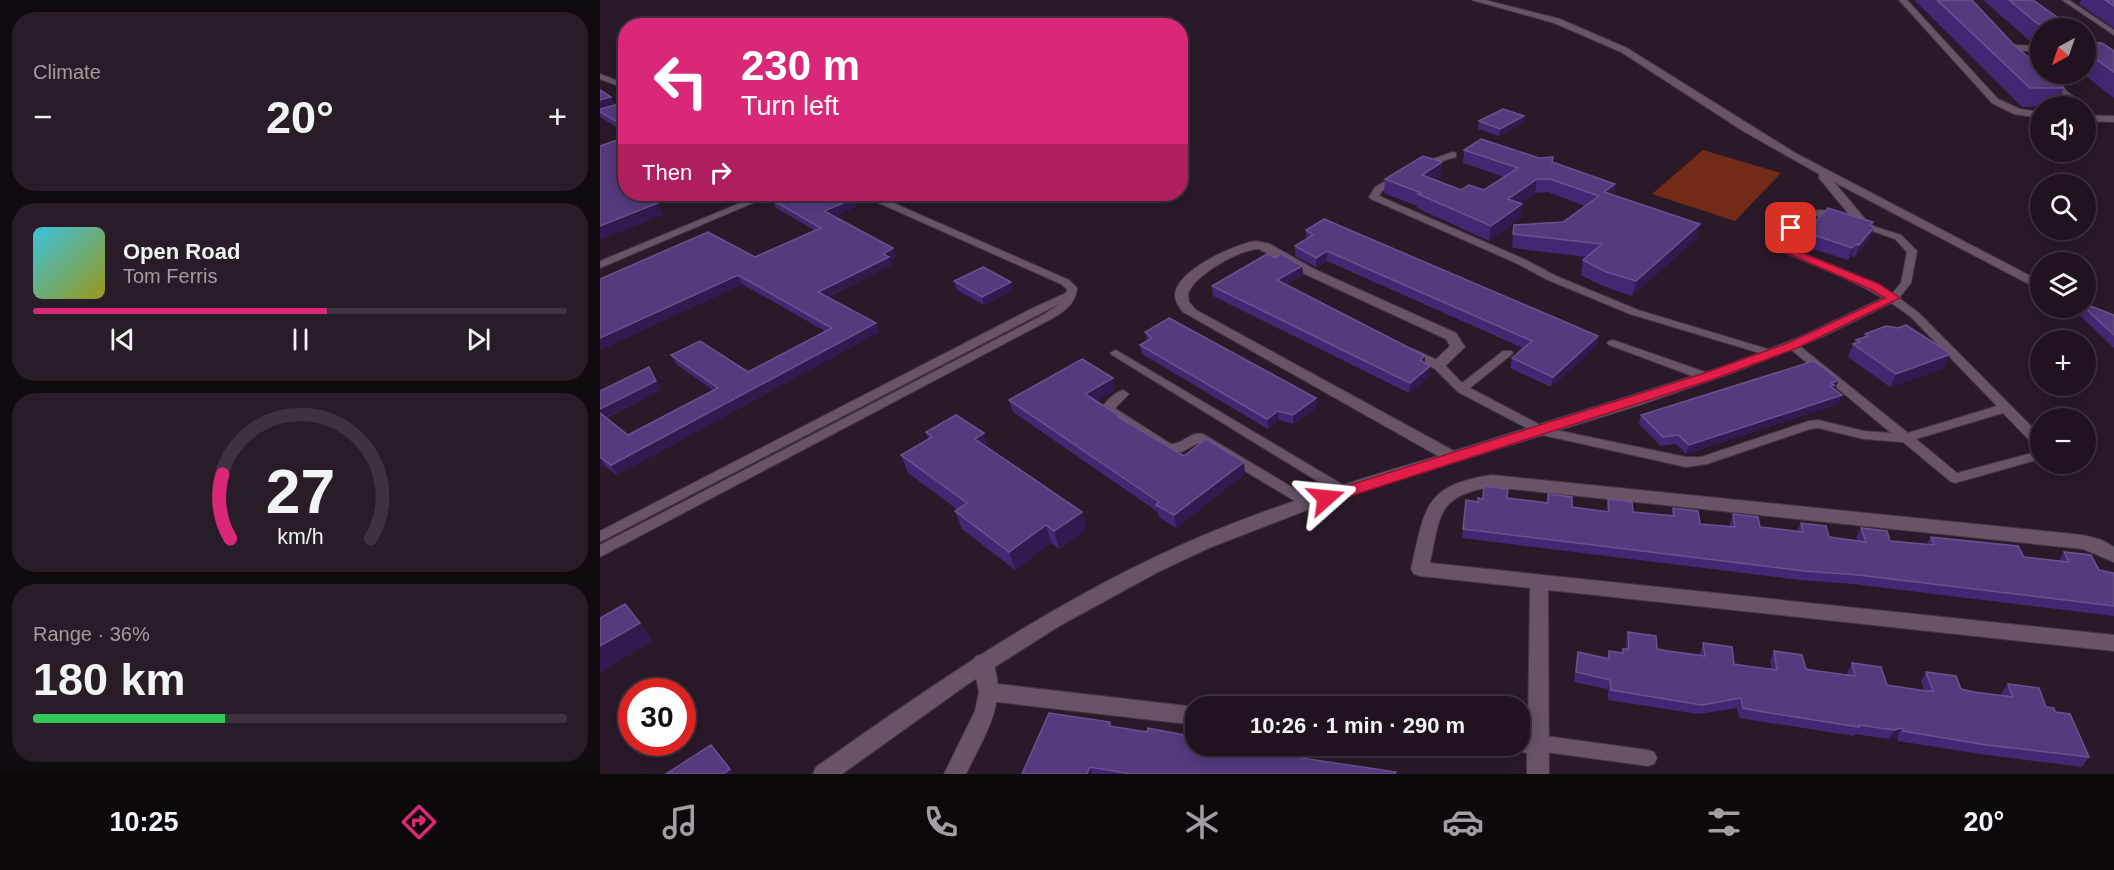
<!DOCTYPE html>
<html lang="en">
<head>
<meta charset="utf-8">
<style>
	:root { --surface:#20131f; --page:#281c28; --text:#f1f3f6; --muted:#a29ea4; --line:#3d323d; --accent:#db2777 }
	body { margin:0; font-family:Arial,sans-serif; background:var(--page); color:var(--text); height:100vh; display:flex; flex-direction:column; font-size:22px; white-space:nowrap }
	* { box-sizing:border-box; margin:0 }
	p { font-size:20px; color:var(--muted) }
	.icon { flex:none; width:33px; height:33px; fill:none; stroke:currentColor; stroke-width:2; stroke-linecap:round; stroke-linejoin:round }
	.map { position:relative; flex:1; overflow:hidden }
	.panel { display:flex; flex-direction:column; gap:12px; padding:12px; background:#120a11; width:600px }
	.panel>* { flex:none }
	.hud { position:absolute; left:18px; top:18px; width:570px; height:183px; border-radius:24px; box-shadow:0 3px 15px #0003,0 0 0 2px var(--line); background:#db2777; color:#fff; overflow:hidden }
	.needle { width:39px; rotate:220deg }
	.tools { position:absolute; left:1430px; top:18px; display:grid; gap:12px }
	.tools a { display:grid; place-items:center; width:66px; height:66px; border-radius:50%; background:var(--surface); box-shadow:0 3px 15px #0003,0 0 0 2px var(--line); font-size:30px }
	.speed { position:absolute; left:18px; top:678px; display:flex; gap:12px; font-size:30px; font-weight:700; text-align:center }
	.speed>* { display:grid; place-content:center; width:78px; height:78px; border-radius:50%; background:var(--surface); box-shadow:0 3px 15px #0003,0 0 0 2px var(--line); line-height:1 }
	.speed .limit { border:9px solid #d22; background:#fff; color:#111 }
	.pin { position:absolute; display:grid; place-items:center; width:51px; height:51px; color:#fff; margin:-26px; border-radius:12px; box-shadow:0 3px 9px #0006 }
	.me { position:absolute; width:66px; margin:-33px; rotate:72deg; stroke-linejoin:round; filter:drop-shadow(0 0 4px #0008) }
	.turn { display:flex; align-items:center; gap:21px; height:126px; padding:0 24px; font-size:27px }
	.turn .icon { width:78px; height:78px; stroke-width:2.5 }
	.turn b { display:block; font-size:42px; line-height:51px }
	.then { display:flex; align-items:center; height:57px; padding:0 24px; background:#0003; gap:12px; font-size:22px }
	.big { font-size:45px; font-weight:800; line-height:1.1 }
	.panel .card { flex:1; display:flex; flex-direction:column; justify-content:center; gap:9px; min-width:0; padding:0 21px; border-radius:24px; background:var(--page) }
	.panel .dial { align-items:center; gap:0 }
	.dial svg { height:156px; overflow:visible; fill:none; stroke:var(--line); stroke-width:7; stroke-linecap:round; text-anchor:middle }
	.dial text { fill:var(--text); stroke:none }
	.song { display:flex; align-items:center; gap:18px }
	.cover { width:72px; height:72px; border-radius:9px; background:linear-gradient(135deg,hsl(190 70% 55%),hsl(60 70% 35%)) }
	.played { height:6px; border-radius:3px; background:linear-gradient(90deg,var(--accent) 55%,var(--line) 55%) }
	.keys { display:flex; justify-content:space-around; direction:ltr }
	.heat { display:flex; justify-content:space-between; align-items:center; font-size:33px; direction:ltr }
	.charge { height:9px; border-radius:4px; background:linear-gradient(90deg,#34c759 36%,var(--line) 0) }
	.trip { position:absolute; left:585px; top:696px; width:345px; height:60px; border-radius:24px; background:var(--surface); box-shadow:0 3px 15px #0003,0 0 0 2px var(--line); font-weight:800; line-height:60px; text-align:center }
	.tabs { display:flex; height:96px; justify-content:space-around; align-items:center; background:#0d080c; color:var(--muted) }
	.tabs .icon { width:42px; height:42px }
	.tabs .active { color:var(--accent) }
	.tabs b { font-size:27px; color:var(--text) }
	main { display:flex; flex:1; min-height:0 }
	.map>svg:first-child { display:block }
	.green { fill:#712b16 }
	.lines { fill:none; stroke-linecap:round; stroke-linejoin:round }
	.lane-casing { stroke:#443644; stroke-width:2 }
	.street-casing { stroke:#443644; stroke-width:2 }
	.secondary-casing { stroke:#443644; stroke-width:2 }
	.lane { fill:#685367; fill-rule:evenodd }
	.street { fill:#685367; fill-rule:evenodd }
	.secondary { fill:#685367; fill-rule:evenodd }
	.wall { fill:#442772 }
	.shaded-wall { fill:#321a50 }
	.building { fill:#553a7e; stroke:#6b528e; stroke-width:1.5 }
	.route { fill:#e11d48; stroke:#92132f; stroke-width:1.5 }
</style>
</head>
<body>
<main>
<section class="panel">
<div class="card"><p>Climate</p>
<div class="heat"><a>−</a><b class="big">20°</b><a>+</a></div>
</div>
<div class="card">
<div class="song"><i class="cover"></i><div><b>Open Road</b><p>Tom Ferris</p></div></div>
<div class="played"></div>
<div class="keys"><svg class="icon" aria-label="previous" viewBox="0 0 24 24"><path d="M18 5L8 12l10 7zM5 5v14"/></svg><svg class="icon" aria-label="pause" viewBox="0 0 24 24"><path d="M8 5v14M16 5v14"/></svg><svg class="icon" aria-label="next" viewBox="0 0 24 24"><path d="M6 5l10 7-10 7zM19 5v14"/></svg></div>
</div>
<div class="card dial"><svg viewBox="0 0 100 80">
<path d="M14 69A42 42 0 1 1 86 69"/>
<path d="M14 69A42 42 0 0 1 10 36" stroke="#db2777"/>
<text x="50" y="56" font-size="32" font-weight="700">27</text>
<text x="50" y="72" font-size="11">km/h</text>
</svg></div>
<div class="card"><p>Range · 36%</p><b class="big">180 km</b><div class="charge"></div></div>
</section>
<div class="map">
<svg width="1514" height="774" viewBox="0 0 1514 774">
	<rect width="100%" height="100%" fill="#2a1929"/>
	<path class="green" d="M1103 150 1181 173 1135 221 1052 194Z"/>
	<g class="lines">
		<g class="lane-casing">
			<path id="lane" d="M1462 0H1469L1514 30V35Z
				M1439 72 1446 74 1485 106H1477L1439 76Z
				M0 74 26 84V89L0 79Z
				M853 152 856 153V157L822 167 818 164Z
				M799 173 802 174V178L782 191 779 196 924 259 956 276 1038 310 1174 351 1176 353 1170 356 1166 355 1030 314 948 280 916 263 771 199 769 197 775 187Z
				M162 194H174L0 268V261Z
				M262 194H273L469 280 477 288C476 303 465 311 453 318L0 557V545L445 314 459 304 0 542V531L431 309 466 293 467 289 461 284 263 196Z
				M1222 210 1243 218 1238 221 1221 216 1208 217 1186 239 1188 246 1195 250 1259 276 1292 294 1301 283 1307 252 1295 239 1255 225 1260 222 1301 235 1317 251 1311 283 1299 298 1319 313 1440 435V447L1435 446 1403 413 1316 439 1357 473 1440 451V459L1355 483 1350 481 1303 442 1264 439 1218 428 1210 429 1107 464 1086 467 938 434 858 392 834 368 805 352 811 349 815 350 842 362 862 383 903 351H911L913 353 911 355 870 388 946 428 1086 457H1101L1209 421 1218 420 1264 431 1291 433 1188 347 1186 345 1192 342 1196 343 1308 433 1397 406 1311 317C1273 288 1231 272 1187 254L1180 249 1176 239 1202 212Z
				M1013 340 1111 374 1113 377 1111 380H1103L1009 345 1007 343 1009 341Z
				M516 350 750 489 752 492 750 495H740L512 355 510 353Z
				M523 390 529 394 516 407V409L571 444C584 444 590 431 603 434L715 501 717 504 715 507H705L598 443 582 452 563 451 507 414 503 406C507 400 516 392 523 390Z
				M938 735 1048 750 1054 752 1057 758 1054 764 1048 766 938 751 932 749 929 743 932 737Z"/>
		</g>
		<g class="street-casing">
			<path id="street" d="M872 0H885L960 19 1027 48 1197 154 1440 281V290L1234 182 1271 226 1269 229H1261L1219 178V174L1143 131 1021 52 954 23Z
				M1299 0H1307L1398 99 1420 109 1440 112V118L1414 114 1392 103Z
				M1412 45 1440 46V52L1409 50 1408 48Z
				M1485 115 1514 116V122L1485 121Z
				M656 241 670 244 716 270 856 333 865 347 843 368H833L831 365 833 362 850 346 846 339 707 275 659 249C640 249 594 275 588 294L589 302 596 310 854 451 1125 366 1200 337 1289 295H1299L1301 298 1222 337 1135 372 1040 405 733 500 609 548 558 572 461 625 368 684 242 774H213L216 767C337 681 460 597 597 538 675 505 756 480 838 456L583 312C579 307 575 302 575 295 576 270 635 244 656 241Z
				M892 475 1483 535 1502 540 1514 547V562L1483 549 892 487C837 495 840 516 830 563L1514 635V651L948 590 949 774H927V753L912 750 910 746H920V733H928L930 588 820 576 814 574 811 569C825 509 823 485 892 475Z
				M389 683 596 707V725L389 701 382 698 379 692 382 686Z"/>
		</g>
		<g class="secondary-casing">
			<path id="secondary" d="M383 654 390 656C411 699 384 736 366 774H344L375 711 379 692 373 662 376 656Z"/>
		</g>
		<use href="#lane" class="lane"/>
		<use href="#street" class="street"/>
		<use href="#secondary" class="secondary"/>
	</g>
	<path class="wall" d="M1314 0H1372L1414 45 1464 88 1456 106 1422 107Z
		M1383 0H1433L1467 24 1465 28H1440V41H1430Z
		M1481 0H1514V28L1479 4Z
		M1485 42 1514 51V98L1483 74H1485Z
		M26 105V130L23 131 0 117V109Z
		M924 116 923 123 899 136 878 129 879 121Z
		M864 150 952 162 1015 184 1013 195 1096 239 1032 296 1003 286 981 275 983 260 987 257 912 248 914 225 963 222 985 206 948 192 935 193 920 203V218L889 241 817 208V206L784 193 785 179 842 162 841 176 835 180 861 190H884L904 177 863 163Z
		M191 195 253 199 256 207 234 216 296 257 290 260 291 265 228 297 279 332 17 475 5 466 2 467 0 465V391L61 390 6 418 28 435 113 390 76 364 71 355 148 372 225 331 142 284 0 350 155 257 214 230 176 208 172 200Z
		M1273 222 1270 239 1255 257 1251 256 1248 260 1201 245 1205 232Z
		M706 230 998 336 996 347 951 387 910 368 912 358 923 348 727 261 716 267 695 256V246L706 239Z
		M675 258 702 266 703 275 686 285 825 363 829 377 809 393 613 296 612 286Z
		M354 281 413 290 384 305 357 290Z
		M1476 308H1485L1514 315V348L1474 310Z
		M545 332 716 398 717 407 693 424 679 420 668 429 542 354 540 345 547 341Z
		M1265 334 1344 368 1290 387 1248 357 1253 344H1254L1256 340 1264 337Z
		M1239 380 1234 389 1238 404 1086 454 1076 444 1061 446 1039 424 1041 415Z
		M516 389 496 401 521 419 584 456 645 474 576 528 559 517 558 512 413 412 409 400Z
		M326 432 389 448 482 512 486 529 459 549 451 543 415 570 362 529 355 511 358 510 308 473 301 455 328 439Z
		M948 494 972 507 1006 512 1008 499 1033 512 1071 516 1073 508 1100 524 1130 527V524L1133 514 1160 527 1197 531 1201 523 1229 537 1258 541 1256 537 1261 528 1290 541 1326 545 1331 537 1424 557 1459 561 1464 552 1499 570 1514 573V616L1253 584 1200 580 862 538 866 500 878 502 907 498 946 503Z
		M1028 632 1057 649 1100 655V653L1103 643 1134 664 1172 669 1170 661 1174 651 1206 669 1217 671 1248 675 1247 673 1252 663 1287 685 1324 690 1321 681 1326 672 1361 689 1374 692 1402 696 1401 693 1408 684 1455 712 1489 757 1482 767 1380 754 1298 741 1297 737 1289 739 1255 734 1254 736 1139 718 1137 708 1098 714 1008 700V689L974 682 976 662 978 652 1007 658 1009 651 1022 653 1023 649H1026V641Z
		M510 722 511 726 796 774H422Z"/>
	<path class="shaded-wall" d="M11 97 14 104 0 108V100Z
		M924 116 923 123 899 136 900 129Z
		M26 121V130L23 131 19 123Z
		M842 162 841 176 821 188 822 175Z
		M26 177V191L17 180Z
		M937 179 935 193 906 213 908 199Z
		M1015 184 1013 198 1004 192Z
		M253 199 256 207 228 219 224 211Z
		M58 203 64 215 0 240V226Z
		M922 204 920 218 889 241 891 226Z
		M1273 222 1269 233 1274 227 1270 239 1255 257 1259 245 1270 225Z
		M1100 224 1096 239 1032 296 1036 281Z
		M1256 244 1251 256 1248 260 1252 248Z
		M293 248 296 257 290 260 291 265 221 300 218 292Z
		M727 251V261L716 267V258Z
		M702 266 703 275 677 290V280Z
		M138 275 142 284 0 350V338Z
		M411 282 413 290 384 305 382 297Z
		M276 323 279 332 17 475 11 465Z
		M998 336 996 347 951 387 953 377Z
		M1351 354 1344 368 1290 387 1296 374Z
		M825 356V366L820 360Z
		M830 366 829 377 809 393 810 383Z
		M49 367 61 390 2 419 0 416V409Z
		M513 378 516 389 487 406 485 394Z
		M1239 380 1235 389 1232 390 1230 394 1231 383Z
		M1242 395 1238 404 1086 454 1089 445Z
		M716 398 717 407 693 424V415Z
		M678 411 679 420 668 429 667 419Z
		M384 433 390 451 375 439Z
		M0 457 5 466 2 467 0 464Z
		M644 462 645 474 576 528 574 515Z
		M482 512 486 529 459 549 454 531Z
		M446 525 451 543 415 570 409 552Z
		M40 623 53 641 0 673V646Z
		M1302 728 1297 737 1289 739 1294 730Z
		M490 767 492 774H487Z
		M130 769 134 774H123Z"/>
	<path class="building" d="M1337 0H1372L1414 45 1440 67V74H1447L1464 88H1430Z
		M1409 0H1433L1467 24H1438Z
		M1505 0H1514V6Z
		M1485 42 1502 43 1514 51V72L1485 51Z
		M0 90 11 97 0 100Z
		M22 103 26 105V121L19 123 0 112V109Z
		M903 109 924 116 900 129 879 121Z
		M26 137V177L17 180 26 185V194H41L58 203 0 226V146Z
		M881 139 939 158 953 157 952 162 1015 184 1004 192 1100 224 1036 281 1006 272 983 260 1002 244 913 234 914 225 963 222 999 196 950 179H937L908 199 922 204 891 226 818 194 821 193 785 179 823 156 842 162 822 175 861 190 869 185 884 190 918 168 864 150Z
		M176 194H188L191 195 195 194H243L253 199 224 211 293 248 283 254 289 257 218 292 276 323 11 465 0 457V413L28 435 118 388 71 355 100 341 148 372 232 328 138 275 0 338V279L108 232 155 257 221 228 172 200Z
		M1228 208 1273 222 1270 225 1274 227 1259 245 1256 244 1252 248 1205 232Z
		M724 219 998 336 953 377 912 358 932 341 727 251 716 258 695 246 713 235 706 230Z
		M667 254 675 258 681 254 702 266 677 280 825 356 820 360 830 366 810 383 612 286Z
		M383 267 411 282 382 297 354 281Z
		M1485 304 1514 315V335L1485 308Z
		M569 318 716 398 693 415 678 411 667 419 540 345 552 338 545 332Z
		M1306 325 1351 354 1296 374 1253 344 1260 342 1256 340 1268 336 1265 334 1286 326 1298 328Z
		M482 359 513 378 485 394 520 416 518 417 584 456 606 439 644 462 574 515 556 505 559 502 409 400Z
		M1214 361 1239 380 1231 383 1234 385 1230 386 1242 395 1089 445 1078 435 1063 437 1041 415Z
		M49 367 56 381 0 409V391Z
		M356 415 384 433 375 439 482 512 454 531 446 525 409 552 355 511 367 503 301 455 332 437 326 432Z
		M884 486 908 489 907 498 948 503V494L972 497V507L1009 512 1008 499 1032 502 1033 512 1074 516 1073 508 1098 511 1100 524 1135 527 1133 514 1158 517 1160 527 1203 532 1201 523 1226 526 1229 537 1266 542 1261 528 1287 531 1290 541 1334 545 1331 537 1418 546 1424 557 1469 562 1464 552 1491 555 1499 570 1514 573V606L1258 575 1204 571 863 529 866 500 878 502V498L883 499Z
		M25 604 40 623 0 646V618Z
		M1028 632 1056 636 1057 649 1068 651 1105 656 1103 643 1132 647 1134 664 1153 667 1177 670 1174 651 1202 655 1206 669 1217 671 1255 676 1252 663 1281 667 1287 685 1326 691H1333L1326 672 1356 676 1361 689 1374 692 1413 697 1408 684 1439 688 1446 707 1454 708 1455 712 1470 714 1489 757 1386 745 1303 731 1302 728 1294 730 1259 725V727L1164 712 1143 708 1141 698 1102 705 1011 690 1010 680 976 672 978 652 1009 659V651L1023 653V649H1029Z
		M449 713 510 722 509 726 547 732 548 728 596 737V746H646L695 757 796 772 795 774H531L490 767 487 774H422Z
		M111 745 130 769 123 774H66Z"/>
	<path class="route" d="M1188 225 1197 228 1187 239 1189 246 1195 250 1279 284 1300 298 1197 348 1111 380 732 502H721L719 498 721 494 1102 374 1188 343 1285 298 1270 289 1180 250 1175 239Z"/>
</svg>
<div class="tools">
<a><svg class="needle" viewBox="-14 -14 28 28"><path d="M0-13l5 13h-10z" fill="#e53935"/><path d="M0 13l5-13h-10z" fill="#a29ea4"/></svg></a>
<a><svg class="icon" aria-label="sound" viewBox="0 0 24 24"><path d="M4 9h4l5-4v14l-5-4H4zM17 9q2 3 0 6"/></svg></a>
<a><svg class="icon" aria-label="search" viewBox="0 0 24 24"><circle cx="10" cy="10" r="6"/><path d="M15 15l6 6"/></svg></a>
<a><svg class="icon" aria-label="layers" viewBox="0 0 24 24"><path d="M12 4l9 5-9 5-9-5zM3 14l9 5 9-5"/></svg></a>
<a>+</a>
<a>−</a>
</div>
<div class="speed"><div class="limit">30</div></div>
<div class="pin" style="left:1191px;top:228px;background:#d93025"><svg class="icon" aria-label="arrive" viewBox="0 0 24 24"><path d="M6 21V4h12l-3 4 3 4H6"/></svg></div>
<svg class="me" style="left:726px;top:498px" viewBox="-20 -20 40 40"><path d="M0-17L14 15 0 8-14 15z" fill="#e11d48" stroke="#fff" stroke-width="4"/></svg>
<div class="trip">10:26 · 1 min · 290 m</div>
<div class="hud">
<div class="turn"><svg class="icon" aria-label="left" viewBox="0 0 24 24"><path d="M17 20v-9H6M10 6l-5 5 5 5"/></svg><div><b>230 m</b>Turn left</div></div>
<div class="then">Then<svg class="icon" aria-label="right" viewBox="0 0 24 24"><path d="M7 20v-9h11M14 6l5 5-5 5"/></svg></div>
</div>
</div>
</main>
<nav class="tabs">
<b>10:25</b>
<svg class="icon active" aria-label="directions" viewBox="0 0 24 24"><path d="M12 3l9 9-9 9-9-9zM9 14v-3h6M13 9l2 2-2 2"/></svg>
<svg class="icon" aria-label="music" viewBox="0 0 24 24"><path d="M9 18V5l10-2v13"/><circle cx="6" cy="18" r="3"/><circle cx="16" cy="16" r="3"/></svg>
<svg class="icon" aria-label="phone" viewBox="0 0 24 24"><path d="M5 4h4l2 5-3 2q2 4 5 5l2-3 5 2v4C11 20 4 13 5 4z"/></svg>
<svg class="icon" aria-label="climate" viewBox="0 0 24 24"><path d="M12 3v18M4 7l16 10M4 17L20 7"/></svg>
<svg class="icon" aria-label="car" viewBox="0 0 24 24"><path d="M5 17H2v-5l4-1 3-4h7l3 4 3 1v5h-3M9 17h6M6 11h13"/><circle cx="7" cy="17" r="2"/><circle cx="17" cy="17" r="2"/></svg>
<svg class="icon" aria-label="filters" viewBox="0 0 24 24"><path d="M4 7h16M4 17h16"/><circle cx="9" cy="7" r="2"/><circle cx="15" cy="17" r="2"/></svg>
<b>20°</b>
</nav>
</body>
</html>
